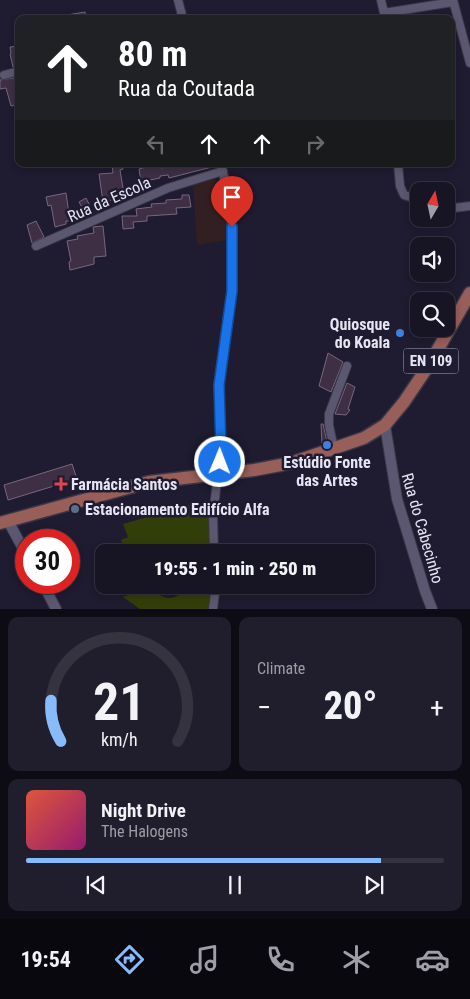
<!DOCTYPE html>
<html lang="en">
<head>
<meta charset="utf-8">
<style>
	:root { --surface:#171424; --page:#201d2c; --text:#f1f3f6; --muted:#9e9ea6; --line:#363341; --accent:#87bbfb }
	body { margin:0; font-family:"Roboto Condensed",sans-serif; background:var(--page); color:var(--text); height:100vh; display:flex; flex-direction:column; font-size:19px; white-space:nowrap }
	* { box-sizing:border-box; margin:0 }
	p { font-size:16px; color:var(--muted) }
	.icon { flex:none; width:28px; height:28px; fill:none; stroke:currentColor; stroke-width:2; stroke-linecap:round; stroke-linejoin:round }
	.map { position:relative; height:609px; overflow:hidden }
	.side { display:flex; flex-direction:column; gap:8px; padding:8px; background:#0d0b14; flex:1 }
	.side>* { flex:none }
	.banner { position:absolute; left:15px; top:15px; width:440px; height:152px; border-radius:10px; box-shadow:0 2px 8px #0003,0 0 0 1px var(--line); background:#202124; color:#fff; overflow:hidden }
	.needle { width:32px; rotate:9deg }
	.controls { position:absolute; left:410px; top:182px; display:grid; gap:10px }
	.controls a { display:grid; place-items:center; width:45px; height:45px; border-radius:10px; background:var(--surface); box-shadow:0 2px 8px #0003,0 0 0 1px var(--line); font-size:25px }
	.speed { position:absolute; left:15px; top:529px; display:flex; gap:10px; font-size:25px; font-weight:700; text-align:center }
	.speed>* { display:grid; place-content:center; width:65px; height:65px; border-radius:50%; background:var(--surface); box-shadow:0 2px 8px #0003,0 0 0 1px var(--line); line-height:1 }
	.speed .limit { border:8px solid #d22; background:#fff; color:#111 }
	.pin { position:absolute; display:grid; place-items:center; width:42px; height:42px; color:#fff; margin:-51px -21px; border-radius:50% 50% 50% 0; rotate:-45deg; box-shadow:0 0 5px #0007 }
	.pin .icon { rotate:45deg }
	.me { position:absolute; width:55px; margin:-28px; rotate:1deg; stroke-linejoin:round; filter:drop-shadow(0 0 4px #0008) }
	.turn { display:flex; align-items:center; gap:18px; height:105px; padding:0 20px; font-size:22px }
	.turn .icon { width:65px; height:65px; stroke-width:2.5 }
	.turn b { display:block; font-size:35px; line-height:42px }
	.lanes { display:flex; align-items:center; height:48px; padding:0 20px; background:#0003; justify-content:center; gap:25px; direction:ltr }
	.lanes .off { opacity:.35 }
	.big { font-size:38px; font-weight:800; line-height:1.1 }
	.side .tile { flex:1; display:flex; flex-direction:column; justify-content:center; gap:8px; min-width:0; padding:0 18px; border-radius:10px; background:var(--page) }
	.side .dial { align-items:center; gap:0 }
	.dial svg { height:130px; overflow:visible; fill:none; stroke:var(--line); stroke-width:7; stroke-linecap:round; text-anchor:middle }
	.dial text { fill:var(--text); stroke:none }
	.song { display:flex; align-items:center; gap:15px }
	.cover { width:60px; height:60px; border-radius:8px; background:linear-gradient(135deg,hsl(10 70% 55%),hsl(320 70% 35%)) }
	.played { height:5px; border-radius:2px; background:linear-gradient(90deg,var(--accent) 85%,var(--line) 85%) }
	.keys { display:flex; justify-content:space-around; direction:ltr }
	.heat { display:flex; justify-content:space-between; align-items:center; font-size:28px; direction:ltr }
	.side .tiles { flex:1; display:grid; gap:8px; grid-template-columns:1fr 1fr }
	.tile:last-child { grid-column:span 2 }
	.trip { position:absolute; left:95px; top:544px; width:280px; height:50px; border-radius:10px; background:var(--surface); box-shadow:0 2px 8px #0003,0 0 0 1px var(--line); font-weight:800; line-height:50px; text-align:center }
	.tab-bar { display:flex; height:80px; justify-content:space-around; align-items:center; background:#09080e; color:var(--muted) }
	.tab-bar .icon { width:35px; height:35px }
	.tab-bar .current { color:var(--accent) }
	.tab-bar b { font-size:22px; color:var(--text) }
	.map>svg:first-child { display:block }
	.education { fill:#321f22 }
	.green { fill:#323e09 }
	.building { fill:#3e2f44; stroke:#77677e }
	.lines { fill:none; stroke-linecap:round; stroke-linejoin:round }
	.minor-casing { stroke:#3a3647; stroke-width:10 }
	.tertiary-casing { stroke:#3a3647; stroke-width:12 }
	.primary-casing { stroke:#3a3647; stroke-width:15 }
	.minor { stroke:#5b5770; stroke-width:8 }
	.tertiary { stroke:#5b5770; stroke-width:10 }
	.primary { stroke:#985e5a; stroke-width:12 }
	.route-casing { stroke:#114b97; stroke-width:12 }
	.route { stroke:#1a73e8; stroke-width:9 }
	.shop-dot { fill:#3f7fe0; stroke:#1f1b30; stroke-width:2 }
	.health-dot { fill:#e0444e; stroke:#1f1b30; stroke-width:2 }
	.service-dot { fill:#5c6f8a; stroke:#1f1b30; stroke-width:2 }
	.labels { text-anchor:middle; stroke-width:5; stroke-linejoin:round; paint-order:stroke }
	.shield { fill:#1f1b30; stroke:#aaa8b8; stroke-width:1 }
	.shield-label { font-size:15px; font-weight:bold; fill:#e6e5f3 }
	.street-label { font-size:16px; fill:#e6e5f3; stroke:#1f1b30 }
	.poi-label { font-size:16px; font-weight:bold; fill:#e6e5f3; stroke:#1f1b30; text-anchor:start }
</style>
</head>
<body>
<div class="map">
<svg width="470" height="609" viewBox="0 0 470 609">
	<rect width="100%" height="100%" fill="#1f1b30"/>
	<path class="education" d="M215 179 221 207H227L228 240 197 245 193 185Z"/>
	<path class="green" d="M196 503V511L210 509 211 552H125L121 540 128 537 123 524Z
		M210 585 213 589 210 609H140L123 597 150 588C172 606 173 596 194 587 199 585 205 585 210 585Z"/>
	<path class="building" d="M85 12 86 19H62L61 16Z
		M19 46V66L13 67 10 54 11 53 10 47Z
		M19 77V104L11 106 6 88 0 89V80Z
		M112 164H122L123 169 120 170 124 194 111 196 112 200 103 202 99 174 113 173Z
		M153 164H160L161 168 180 164H216V166L169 178 168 175 160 176V178L141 182 139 169 153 165Z
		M66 193 70 221H66V224L55 227 51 205 48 206 46 197Z
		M182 195H189L191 207 176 208 177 214 147 216V221L133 222 134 228 123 229 122 216H137L136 209 152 207 151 204 166 203V200L182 199Z
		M86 198 94 214 87 217 79 202Z
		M36 221 44 237 32 243 27 225Z
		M103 226 106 256 94 257V264L70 270 69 262 71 261 67 241 78 239 77 236 94 233 93 227Z
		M328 353 343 362 331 392 319 386Z
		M347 383 355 387 348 409 350 410 346 415 335 414Z
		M321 424H323L327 442 322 444Z
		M72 464 77 479 8 500 4 485Z"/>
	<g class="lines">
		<g class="minor-casing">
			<path id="minor" d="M178 0 183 19
				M381 0 384 13 453 2
				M453 0 470 63
				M4 75 19 71
				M398 164 400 186 404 195 419 200
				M446 209 470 206
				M36 246 168 188 223 171
				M334 449 329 425V414L347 366
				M214 552 213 515 221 449 219 385 232 291 231 207 221 164
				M213 609 216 585"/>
		</g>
		<g class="tertiary-casing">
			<path id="tertiary" d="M385 425 397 499 425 591 432 609
				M8 521 26 554
				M42 582 56 609"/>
		</g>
		<g class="primary-casing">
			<path id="primary" d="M0 523 149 482 254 470 291 463 364 438 385 425 404 402 429 365 470 293"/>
		</g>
		<use href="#minor" class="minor"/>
		<use href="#tertiary" class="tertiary"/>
		<use href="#primary" class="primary"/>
	</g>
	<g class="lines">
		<g class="route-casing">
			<path id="route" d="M220 462 221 449 219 385 232 291V227"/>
		</g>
		<use href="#route" class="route"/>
	</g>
	<g class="shop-dot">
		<circle cx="400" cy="333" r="5"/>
		<circle cx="327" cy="445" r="5"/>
	</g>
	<path class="health-dot" d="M58.5 476.5h5v5h5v5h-5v5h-5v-5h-5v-5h5z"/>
	<circle class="service-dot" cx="75" cy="509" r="5"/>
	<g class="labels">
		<rect class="shield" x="403.5" y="348.5" width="55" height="25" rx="4"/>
		<g class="shield-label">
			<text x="431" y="366">EN 109</text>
		</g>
		<g class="street-label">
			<text transform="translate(109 199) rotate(-24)" y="6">Rua da Escola</text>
			<text transform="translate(423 528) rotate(74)" y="6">Rua do Cabecinho</text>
		</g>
		<g class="poi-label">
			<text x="390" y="330" text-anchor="end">Quiosque<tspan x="390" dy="18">do Koala</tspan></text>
			<text x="327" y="468" text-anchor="middle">Estúdio Fonte<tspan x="327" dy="18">das Artes</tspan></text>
			<text x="71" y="490">Farmácia Santos</text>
			<text x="85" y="515">Estacionamento Edifício Alfa</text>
		</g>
	</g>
</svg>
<div class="controls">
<a><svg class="needle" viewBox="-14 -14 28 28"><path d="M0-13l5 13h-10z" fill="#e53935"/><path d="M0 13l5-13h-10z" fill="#9e9ea6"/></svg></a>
<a><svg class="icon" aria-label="sound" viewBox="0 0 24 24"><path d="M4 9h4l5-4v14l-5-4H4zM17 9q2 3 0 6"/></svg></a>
<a><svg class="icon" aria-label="search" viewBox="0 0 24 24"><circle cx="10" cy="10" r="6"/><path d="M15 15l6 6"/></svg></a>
</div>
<div class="speed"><div class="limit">30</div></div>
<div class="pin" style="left:232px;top:227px;background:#d93025"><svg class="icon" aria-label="arrive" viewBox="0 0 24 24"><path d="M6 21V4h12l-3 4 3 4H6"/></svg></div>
<svg class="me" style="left:220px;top:462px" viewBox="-20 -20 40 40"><circle r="17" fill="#1a73e8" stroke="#fff" stroke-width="3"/><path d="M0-11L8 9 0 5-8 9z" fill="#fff"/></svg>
<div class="trip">19:55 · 1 min · 250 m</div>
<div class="banner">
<div class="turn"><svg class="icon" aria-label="ahead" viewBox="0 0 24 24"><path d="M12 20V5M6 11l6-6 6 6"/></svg><div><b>80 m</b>Rua da Coutada</div></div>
<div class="lanes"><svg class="icon off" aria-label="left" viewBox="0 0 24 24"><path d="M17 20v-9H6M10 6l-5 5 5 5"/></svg><svg class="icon" aria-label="ahead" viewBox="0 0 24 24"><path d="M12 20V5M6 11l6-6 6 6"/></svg><svg class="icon" aria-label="ahead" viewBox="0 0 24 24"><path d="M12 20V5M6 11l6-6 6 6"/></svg><svg class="icon off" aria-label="right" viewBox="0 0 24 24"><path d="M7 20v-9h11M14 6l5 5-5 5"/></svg></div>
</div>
</div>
<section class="side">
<div class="tiles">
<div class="tile dial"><svg viewBox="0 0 100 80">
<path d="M14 69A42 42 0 1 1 86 69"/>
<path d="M14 69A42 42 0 0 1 8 44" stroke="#87bbfb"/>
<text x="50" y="56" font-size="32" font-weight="700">21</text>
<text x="50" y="72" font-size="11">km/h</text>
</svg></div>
<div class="tile"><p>Climate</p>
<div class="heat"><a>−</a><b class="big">20°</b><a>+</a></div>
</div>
<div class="tile">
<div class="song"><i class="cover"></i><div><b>Night Drive</b><p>The Halogens</p></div></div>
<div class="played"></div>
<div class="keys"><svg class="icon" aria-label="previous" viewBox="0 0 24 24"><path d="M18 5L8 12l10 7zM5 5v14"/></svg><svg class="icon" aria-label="pause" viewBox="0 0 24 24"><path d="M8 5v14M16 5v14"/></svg><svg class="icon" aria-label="next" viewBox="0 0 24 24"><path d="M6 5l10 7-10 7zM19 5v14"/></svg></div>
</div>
</div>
</section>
<nav class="tab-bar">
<b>19:54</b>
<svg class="icon current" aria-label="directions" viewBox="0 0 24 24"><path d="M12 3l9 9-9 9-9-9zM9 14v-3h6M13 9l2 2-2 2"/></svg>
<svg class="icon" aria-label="music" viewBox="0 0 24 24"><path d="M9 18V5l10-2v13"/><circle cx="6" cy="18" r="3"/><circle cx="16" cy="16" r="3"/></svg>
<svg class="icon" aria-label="phone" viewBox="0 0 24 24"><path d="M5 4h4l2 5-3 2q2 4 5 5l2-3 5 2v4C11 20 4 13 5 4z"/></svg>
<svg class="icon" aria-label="climate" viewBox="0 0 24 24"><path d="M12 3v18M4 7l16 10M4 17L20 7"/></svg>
<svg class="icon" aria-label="car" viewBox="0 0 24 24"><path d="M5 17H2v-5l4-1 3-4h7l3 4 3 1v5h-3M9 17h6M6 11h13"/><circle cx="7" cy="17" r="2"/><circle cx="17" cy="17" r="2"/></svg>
</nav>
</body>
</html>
